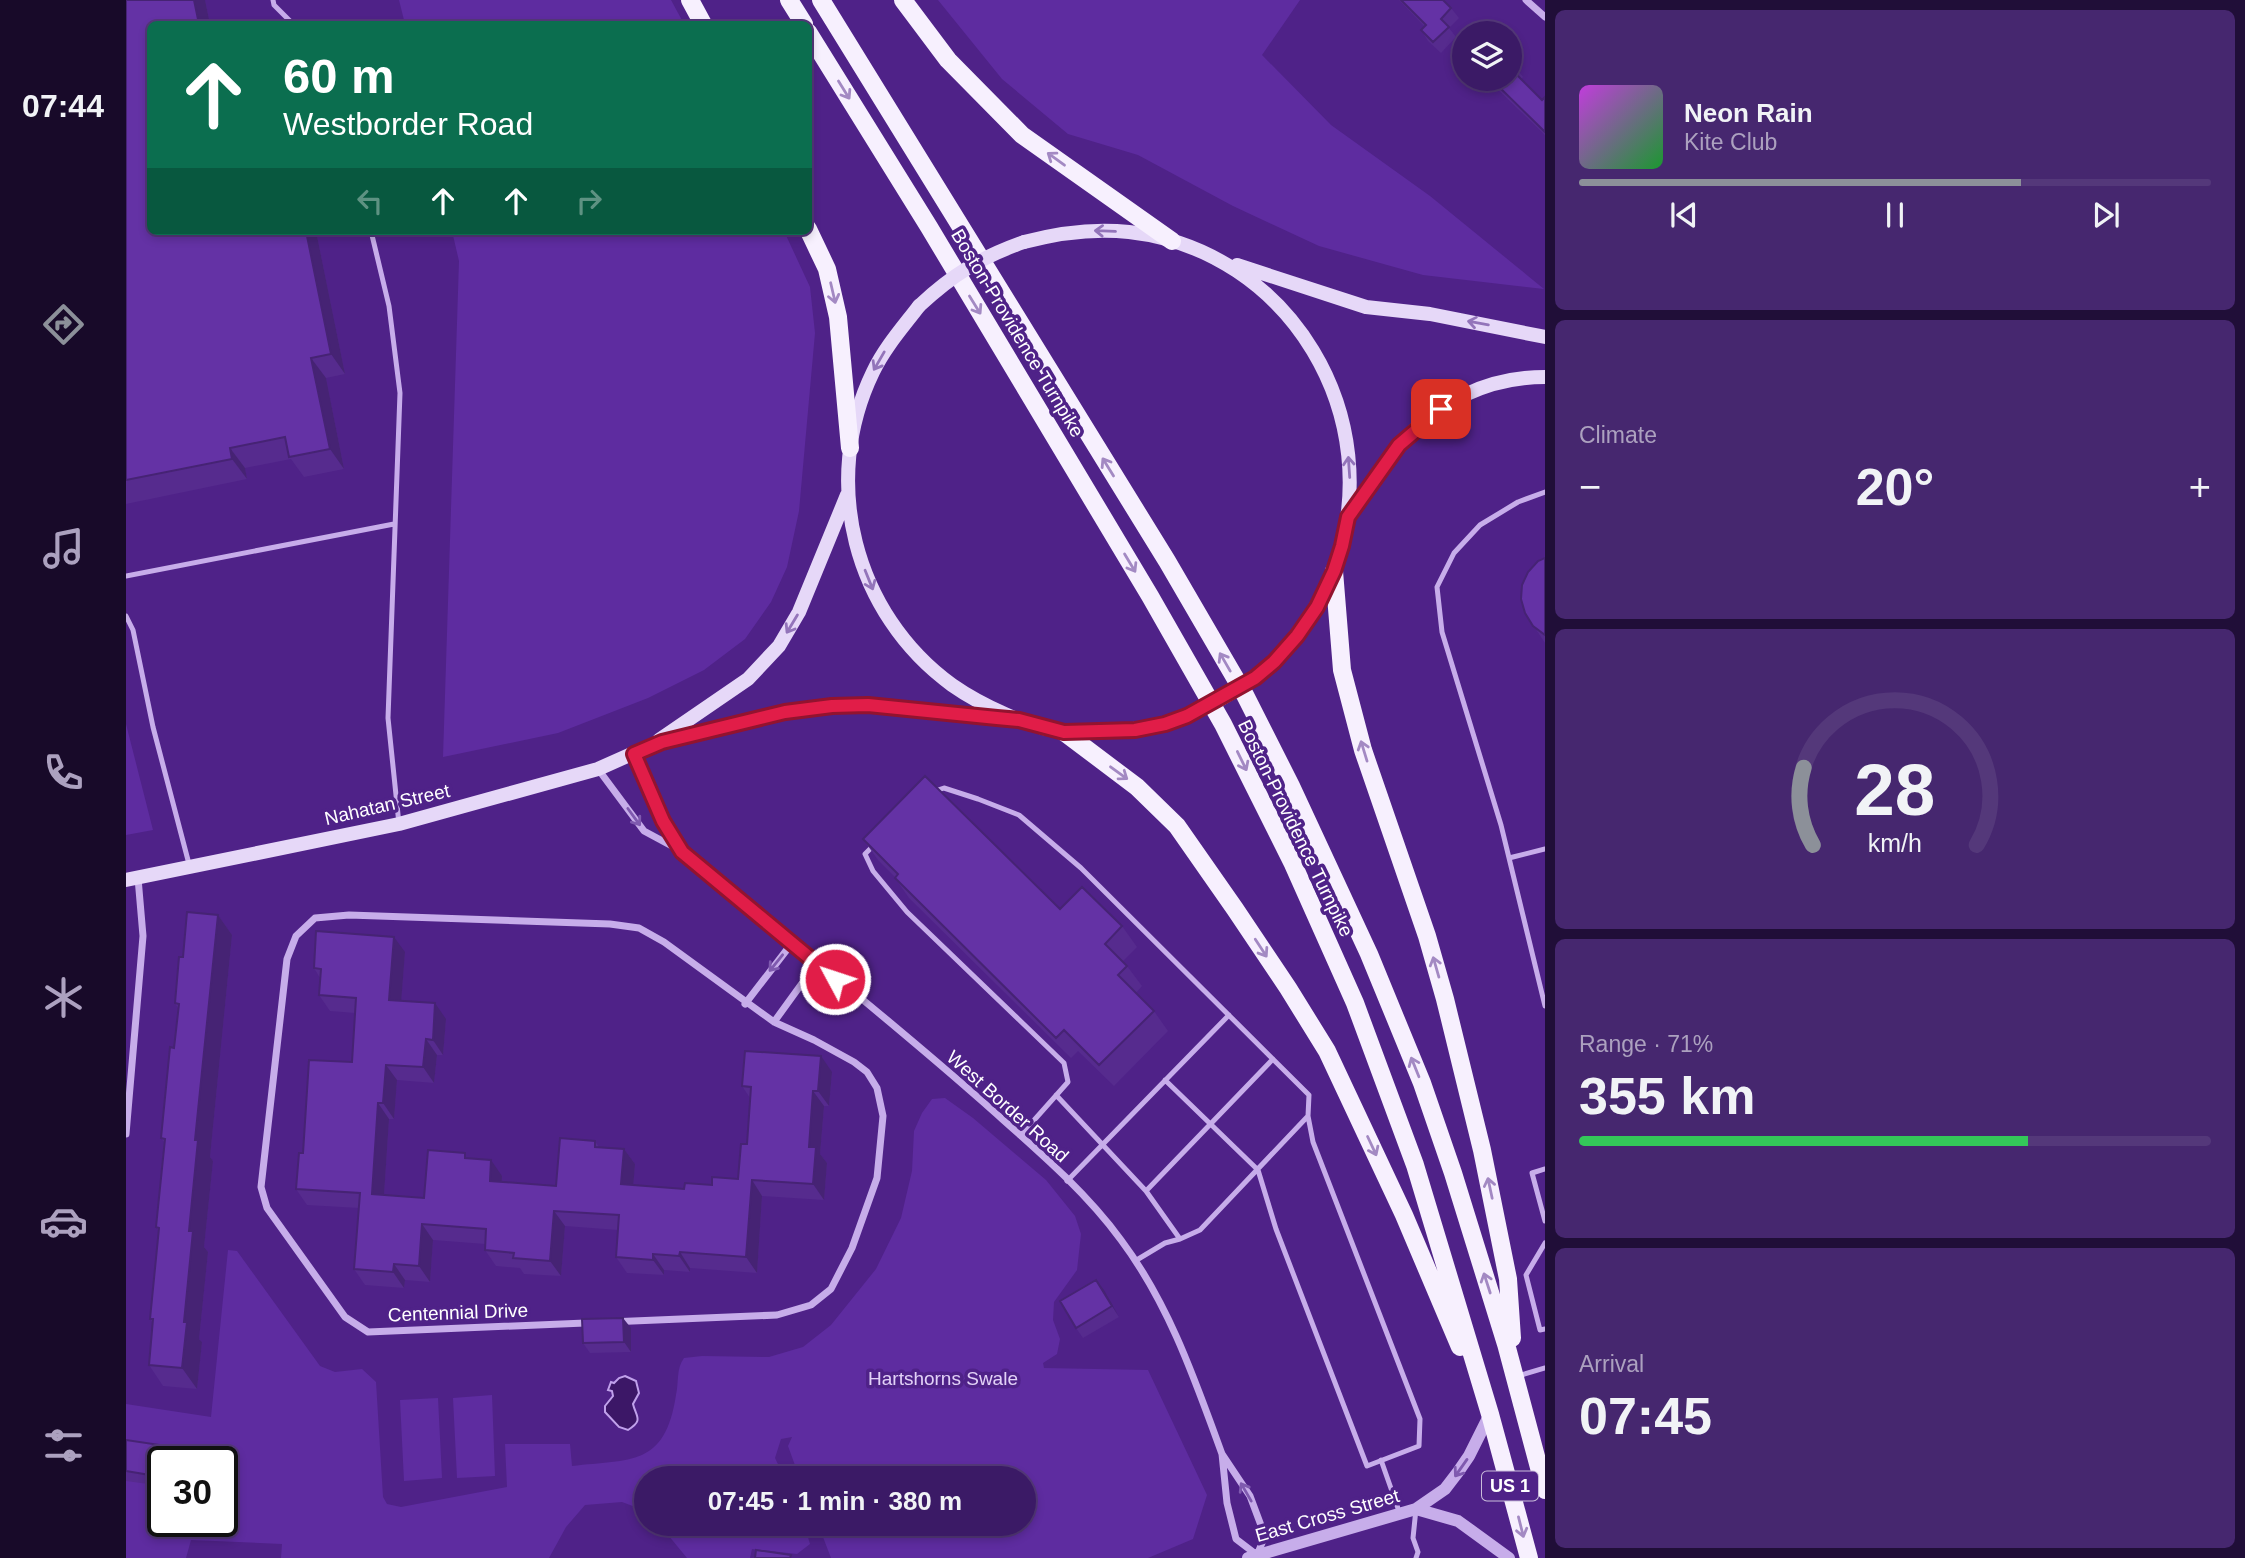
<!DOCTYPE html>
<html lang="en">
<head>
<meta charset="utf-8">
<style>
	:root { --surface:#3b1a66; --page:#46276f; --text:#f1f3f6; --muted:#aca1bf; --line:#54387a; --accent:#8c9099 }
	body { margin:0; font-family:Arial,sans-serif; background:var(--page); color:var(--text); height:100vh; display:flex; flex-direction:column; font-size:26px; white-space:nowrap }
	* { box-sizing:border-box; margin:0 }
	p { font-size:23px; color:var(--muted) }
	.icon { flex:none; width:38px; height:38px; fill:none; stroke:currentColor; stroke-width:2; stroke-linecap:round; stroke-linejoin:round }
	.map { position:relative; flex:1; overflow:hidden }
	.panel { display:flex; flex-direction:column; gap:10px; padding:10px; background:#200e38; width:700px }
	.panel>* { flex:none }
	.banner { position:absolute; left:21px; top:21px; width:665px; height:214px; border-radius:10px; box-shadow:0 4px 10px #0003,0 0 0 2px var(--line); background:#0b6e4f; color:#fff; overflow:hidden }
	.controls { position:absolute; left:1326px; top:21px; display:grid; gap:14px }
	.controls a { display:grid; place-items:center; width:70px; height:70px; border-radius:50%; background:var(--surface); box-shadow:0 4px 10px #0003,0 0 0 2px var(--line); font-size:35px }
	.speed { position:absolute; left:21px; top:1446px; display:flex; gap:14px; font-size:35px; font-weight:700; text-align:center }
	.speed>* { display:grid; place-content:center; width:91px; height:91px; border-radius:50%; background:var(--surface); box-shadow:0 4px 10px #0003,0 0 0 2px var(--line); line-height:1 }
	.speed .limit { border:4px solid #111; border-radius:10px; background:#fff; color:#111 }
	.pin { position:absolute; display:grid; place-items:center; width:60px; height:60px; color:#fff; margin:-30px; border-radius:14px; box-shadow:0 4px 10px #0006 }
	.me { position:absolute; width:77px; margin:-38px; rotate:310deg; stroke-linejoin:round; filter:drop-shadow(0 0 5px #0008) }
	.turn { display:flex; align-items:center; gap:24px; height:147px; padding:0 21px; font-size:32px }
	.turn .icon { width:91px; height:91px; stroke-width:2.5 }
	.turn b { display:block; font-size:49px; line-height:60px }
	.lanes { display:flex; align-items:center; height:66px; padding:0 21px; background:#0003; justify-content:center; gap:35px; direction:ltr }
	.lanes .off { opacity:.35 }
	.big { font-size:52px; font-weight:800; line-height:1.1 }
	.panel .card { flex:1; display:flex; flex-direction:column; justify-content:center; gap:10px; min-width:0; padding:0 24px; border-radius:10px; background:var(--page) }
	.panel .dial { align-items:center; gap:0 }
	.dial svg { height:182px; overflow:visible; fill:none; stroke:var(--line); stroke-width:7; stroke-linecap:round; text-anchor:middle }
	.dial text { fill:var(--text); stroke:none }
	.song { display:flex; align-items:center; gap:21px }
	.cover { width:84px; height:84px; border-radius:10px; background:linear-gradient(135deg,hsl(290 70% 55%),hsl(130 70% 35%)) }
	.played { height:7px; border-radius:4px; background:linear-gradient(90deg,var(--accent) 70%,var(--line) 70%) }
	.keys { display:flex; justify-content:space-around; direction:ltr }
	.heat { display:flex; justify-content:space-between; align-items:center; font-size:38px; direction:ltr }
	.charge { height:10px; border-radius:5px; background:linear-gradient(90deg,#34c759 71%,var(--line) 0) }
	.trip { position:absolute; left:508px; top:1466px; width:402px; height:70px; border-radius:35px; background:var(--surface); box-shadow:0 4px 10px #0003,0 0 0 2px var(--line); font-weight:800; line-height:70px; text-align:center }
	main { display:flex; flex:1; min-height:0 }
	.tabs { display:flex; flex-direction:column; width:126px; justify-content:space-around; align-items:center; background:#180a29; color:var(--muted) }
	.tabs .icon { width:49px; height:49px }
	.tabs .on { color:var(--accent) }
	.tabs b { font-size:32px; color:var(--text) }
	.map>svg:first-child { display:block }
	.green { fill:#5e2ca0; fill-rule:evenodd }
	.water { fill:#3c1767; stroke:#c0a1eb; stroke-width:2 }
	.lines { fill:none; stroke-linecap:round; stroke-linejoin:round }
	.service { stroke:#c7adea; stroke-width:5 }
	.minor { stroke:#c7adea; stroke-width:7 }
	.tertiary { stroke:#c7adea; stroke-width:12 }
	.secondary { stroke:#e6d8f8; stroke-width:14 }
	.primary { stroke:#f7f0fe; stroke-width:18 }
	.secondary-bridge { stroke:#e6d8f8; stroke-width:14 }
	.wall { fill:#562b8e }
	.shaded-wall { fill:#462374 }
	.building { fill:#6432a5; stroke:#462374; stroke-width:2 }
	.oneway { stroke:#a389c3 }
	.oneway2 { stroke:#9374ba }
	.oneway3 { stroke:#7f5aaf }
	.route-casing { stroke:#92132f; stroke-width:18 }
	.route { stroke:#e11d48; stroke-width:12 }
	.labels { text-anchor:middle; stroke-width:7; stroke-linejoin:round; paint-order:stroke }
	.shield { fill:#4f2288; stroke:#cabddb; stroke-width:2 }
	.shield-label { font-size:18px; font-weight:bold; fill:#fff }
	.street-label { font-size:19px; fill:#fff; stroke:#4f2288 }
	.park-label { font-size:19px; fill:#e2d1f7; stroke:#4f2288 }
</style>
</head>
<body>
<main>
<nav class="tabs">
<b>07:44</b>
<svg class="icon on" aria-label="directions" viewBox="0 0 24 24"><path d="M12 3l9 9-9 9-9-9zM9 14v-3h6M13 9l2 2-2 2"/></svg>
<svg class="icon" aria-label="music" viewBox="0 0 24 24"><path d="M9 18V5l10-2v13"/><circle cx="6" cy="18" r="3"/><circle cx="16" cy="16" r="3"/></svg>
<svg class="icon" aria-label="phone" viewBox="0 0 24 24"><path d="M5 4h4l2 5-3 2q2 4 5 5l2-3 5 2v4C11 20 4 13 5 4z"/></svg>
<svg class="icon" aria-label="climate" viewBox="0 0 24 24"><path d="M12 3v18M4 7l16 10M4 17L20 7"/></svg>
<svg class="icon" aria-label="car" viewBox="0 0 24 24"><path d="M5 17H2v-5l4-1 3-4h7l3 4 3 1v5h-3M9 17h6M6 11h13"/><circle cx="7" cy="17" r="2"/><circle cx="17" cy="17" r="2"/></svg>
<svg class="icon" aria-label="filters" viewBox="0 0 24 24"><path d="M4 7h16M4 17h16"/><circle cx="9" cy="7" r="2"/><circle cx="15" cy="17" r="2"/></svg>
</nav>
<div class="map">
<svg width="1419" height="1558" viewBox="0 0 1419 1558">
	<rect width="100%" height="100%" fill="#4f2288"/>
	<path class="green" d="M273 0H545L558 24H279Z
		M812 0H1174L1136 55 1205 125 1304 196 1418 289 1297 275 1193 246 1107 206 1012 155 942 134 876 79Z
		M326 231H658L684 287 689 333 673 511 661 567 645 602 619 639 578 670 522 698 432 733 317 757 333 261Z
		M0 724 27 830 0 835Z
		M819 1098 847 1118 920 1180 949 1216 955 1234 951 1270 928 1302 927 1320 934 1339 931 1354 917 1363 918 1368 1022 1370 1081 1495 1067 1539 1022 1558H705L692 1524H898V1479H674L662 1446 666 1437 655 1439 649 1458 659 1479H520V1511L496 1502 459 1505 440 1527 423 1558H155L156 1544 65 1540 60 1558H0V1404L85 1417 102 1250 111 1251 194 1366 209 1372 236 1369 250 1382 257 1497 261 1504 275 1507 381 1487 379 1444H444L446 1466C505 1459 539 1467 550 1395 553 1382 550 1369 558 1358L576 1356 643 1357 677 1347 705 1325 750 1269 775 1218 786 1171 788 1131 796 1113 806 1099ZM37 1461H96V1521H37Z
		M366 1395 369 1476 331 1478 327 1398Z
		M312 1398 316 1478 278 1481 274 1400Z
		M533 1524H678L684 1544 671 1554 626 1549 624 1558H561Z"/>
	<path class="water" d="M499 1376 510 1381 513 1393 507 1404C510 1417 518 1420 502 1430L493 1427 479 1412V1406L487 1396 486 1391 482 1390 485 1382 488 1383 493 1378Z"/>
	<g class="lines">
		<path class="service" d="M147 0 148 5 167 24
			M245 231 263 306 274 393 262 718 273 824
			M1419 492 1392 502 1354 525 1328 553 1311 587 1316 632 1375 825 1419 1006
			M0 576 268 524
			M0 616 7 630 27 727 63 864
			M806 792 818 788 852 799 893 815 955 868 1183 1095 1182 1116 1074 1230 1054 1239 1039 1243 1009 1261
			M748 845 739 854 747 871 781 912 938 1063 942 1082 894 1136
			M1383 858 1419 849
			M1039 1080 1132 1170 1150 1229 1241 1466 1293 1446 1294 1419 1187 1142 1182 1116
			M930 1095 1020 1191 1054 1239
			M1419 1169 1406 1173 1419 1221
			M941 1181 1103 1015
			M1020 1191 1147 1059
			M1419 1243 1400 1275 1414 1330 1419 1329
			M1392 1376 1419 1368
			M1255 1460 1274 1514
			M1290 1509 1287 1538 1292 1552 1290 1558"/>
		<path class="minor" d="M1400 0 1419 17
			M507 754 537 822 556 851
			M472 769 518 831 557 852C657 935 760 1016 857 1102 905 1145 957 1188 995 1240 1043 1304 1069 1380 1096 1454
			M223 915 484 924 513 928 538 942 648 1022 688 1040 728 1062 741 1072 751 1088 757 1116 751 1178 726 1248 705 1289 685 1305 651 1315 242 1332 219 1317 141 1208 135 1187 161 959 170 936 189 918Z
			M619 1004 666 943
			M648 1022 690 964
			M0 1134 17 936 12 878
			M1131 1555 1139 1536 1124 1496 1096 1454 1101 1503 1110 1539 1131 1555 1132 1557"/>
		<path class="tertiary" d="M1290 1509 1332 1521 1383 1558
			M1122 1558 1290 1509 1319 1489 1332 1472 1343 1456 1364 1414"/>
		<path class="secondary" d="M898 242C932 233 967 228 1003 232 1164 250 1264 418 1208 569 1195 605 1173 634 1148 661
			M1111 265 1240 307 1304 314 1419 337
			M793 306C777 327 759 347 747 372 694 481 728 614 826 685 853 704 905 729 938 732 947 733 956 732 965 732 990 731 1014 729 1039 724
			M1223 516C1239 493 1254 467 1273 446 1311 402 1361 377 1419 377
			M533 740 622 679 653 646 673 612 721 495
			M0 880 273 824 472 769 526 745 659 712 706 706 742 705 893 720"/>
		<path class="primary" d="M564 0 577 24
			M663 0 678 24
			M695 0 1041 561 1119 695 1165 786 1243 954 1296 1083 1327 1173 1380 1344 1419 1490
			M777 0 822 60 896 135 1046 241
			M682 32 803 227 1024 596 1097 724 1167 864 1229 1003 1289 1165 1364 1414 1403 1558
			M682 229 701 269 712 317 724 448
			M1208 571 1216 670 1237 750 1301 936 1319 999 1356 1150 1382 1279 1386 1338
			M938 732 1011 787 1051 826 1109 909 1162 988 1201 1051 1278 1215 1334 1347"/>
		<path class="secondary-bridge" d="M793 306C826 275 855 257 898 242
			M1039 724C1078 711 1117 688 1148 661"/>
	</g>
	<path class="wall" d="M0 0H79L84 24H24V231H190L219 374 200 378 218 469 178 477 165 459 119 468 121 479 0 504Z
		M1273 0H1317L1325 8 1333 18 1323 28 1330 37 1315 53 1302 41 1295 30 1299 27Z
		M1384 60 1397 77 1395 79 1416 100 1419 97V135L1361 79H1384Z
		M1419 558V643L1399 613Z
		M737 839 934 909 996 926 1011 947 997 961 1001 966 1016 986 1010 993 1028 1011 1042 1031 988 1086 952 1051 945 1058 783 898 769 878V877L752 860Z
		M92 915 106 935 84 1157 87 1161 78 1247 82 1252 73 1339 76 1342 71 1389 37 1386 23 1365 27 1323 24 1319 33 1231 30 1227 38 1142 35 1138 48 1048 52 1008 49 1003 57 957Z
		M279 952 275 1001 320 1019 317 1055H311L308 1083 271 1080 268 1119H263L258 1195 298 1198 343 1158 376 1176V1182L430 1186 469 1141 473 1147 498 1149 509 1164 507 1185 558 1189 586 1185 612 1179 621 1144 624 1098 616 1086 706 1072 703 1106H698L694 1154 701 1163 698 1200 636 1196 631 1273 564 1268V1272L538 1270V1275L501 1273 490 1257 492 1230 439 1226 435 1276 398 1274 394 1268 370 1266 359 1250V1244L307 1240 304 1282 279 1280 278 1288 239 1285 228 1269 233 1208 181 1205 170 1189 177 1153 226 1062 229 1013 204 1011 193 995 194 978 188 968Z
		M970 1280 993 1317 957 1338 950 1328Z
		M505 1328V1352L464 1353 457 1343Z
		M0 1440 34 1445 42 1456 41 1461H37V1486L0 1481Z"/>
	<path class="shaded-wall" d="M68 0H79L84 24H73Z
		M180 231H190L219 374 205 354Z
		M185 358 200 378 218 469 204 449Z
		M104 448 119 468 121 479 106 459Z
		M92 915 106 935 84 1157 87 1161 78 1247 82 1252 73 1339 76 1342 71 1389 56 1368 58 1322 69 1140Z
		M268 937 279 952 274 1016 263 1000Z
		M309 1003 320 1019 317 1055 307 1040Z
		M300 1039 311 1055 308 1083 297 1067Z
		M695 1056 706 1072 703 1106 692 1091Z
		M260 1065 271 1080 268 1119 257 1103Z
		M687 1091 698 1106 694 1154 701 1163 698 1200 687 1184 683 1147Z
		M252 1103 263 1119 257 1210 246 1194Z
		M498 1149 509 1164 506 1200 495 1184Z
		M365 1160 376 1176 375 1197 364 1181Z
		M626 1180 636 1196 631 1273 620 1257Z
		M428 1211 439 1226 435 1276 424 1261Z
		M296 1224 307 1240 304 1282 293 1266Z
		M554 1252 564 1268V1272L553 1256Z
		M527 1254 538 1270V1275L527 1260Z
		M268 1264 279 1280 278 1288 267 1272Z
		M970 1280 978 1290 993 1317 986 1306Z
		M497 1318 505 1328V1352L498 1342Z
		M34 1445 42 1456 41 1461H37V1485L30 1476Z"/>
	<path class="building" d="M0 0H68L73 24H24V231H180L205 354 185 358 204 449 163 457 159 437 104 448 106 459 0 480Z
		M1275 0H1317L1325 8 1315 19 1323 27 1307 42 1295 30 1300 25Z
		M1384 60 1390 66 1386 70 1416 100 1419 97V132L1365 79H1384Z
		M1419 558V635L1407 626 1399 613 1395 599 1396 585 1402 572 1412 561Z
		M799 776 934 909 956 887 996 926 979 944 1001 966 992 975 1028 1011 973 1065 938 1030 930 1038 769 878 772 874 737 839Z
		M61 912 92 915 69 1140H72L63 1231H67L58 1322H61L56 1368 23 1365 27 1319H24L33 1228 30 1227 39 1139 35 1138 44 1047 48 1048 53 1004 49 1003 53 957H57Z
		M190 931 268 937 263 1000 309 1003 307 1040 300 1039 297 1067 260 1065 257 1103H252L246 1194 298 1198 302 1150 339 1153V1158L365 1160 364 1181 430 1186 434 1138 469 1141V1147L498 1149 495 1184 558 1189 559 1183 586 1185V1177L612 1179 615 1144H621L625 1087 616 1086 619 1051 695 1056 692 1091H687L683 1147H690L687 1184 626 1180 620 1257 554 1252 553 1256 527 1254V1260L490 1257 493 1215 428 1211 424 1261 387 1258 388 1253 359 1250 360 1229 296 1224 293 1266 268 1264 267 1272 228 1269 234 1193 170 1189 173 1153H177L183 1060 226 1062 230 998 193 995 195 969 188 968Z
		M970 1280 986 1306 950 1328 934 1301Z
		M497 1318 498 1342 457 1343 456 1319Z
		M0 1440 34 1445 30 1476 0 1471Z
		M630 1550 665 1555 664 1558H629Z"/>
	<defs><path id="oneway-shaft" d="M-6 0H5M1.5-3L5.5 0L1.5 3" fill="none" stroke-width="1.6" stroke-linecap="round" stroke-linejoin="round" transform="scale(1.75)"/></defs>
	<g class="oneway">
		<use href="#oneway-shaft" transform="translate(718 90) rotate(58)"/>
		<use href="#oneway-shaft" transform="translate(930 159) rotate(-144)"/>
		<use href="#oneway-shaft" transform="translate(707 293) rotate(77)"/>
		<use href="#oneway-shaft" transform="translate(849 305) rotate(58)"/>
		<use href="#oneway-shaft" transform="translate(982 467) rotate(-122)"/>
		<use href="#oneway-shaft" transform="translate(1004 563) rotate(59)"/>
		<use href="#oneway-shaft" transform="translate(1099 662) rotate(-120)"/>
		<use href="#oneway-shaft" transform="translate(1238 751) rotate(-107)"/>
		<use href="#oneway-shaft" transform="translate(1116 761) rotate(64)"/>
		<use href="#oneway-shaft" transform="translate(993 773) rotate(36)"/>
		<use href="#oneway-shaft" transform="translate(1135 948) rotate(57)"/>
		<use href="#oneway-shaft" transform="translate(1310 967) rotate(-106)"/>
		<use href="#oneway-shaft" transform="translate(1289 1067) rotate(-112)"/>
		<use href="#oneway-shaft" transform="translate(1246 1146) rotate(65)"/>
		<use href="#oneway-shaft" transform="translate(1364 1188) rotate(-102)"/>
		<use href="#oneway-shaft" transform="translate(1361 1283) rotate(-108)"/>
		<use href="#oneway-shaft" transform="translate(1395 1527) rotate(76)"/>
	</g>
	<g class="oneway2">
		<use href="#oneway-shaft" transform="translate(979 231) rotate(-178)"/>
		<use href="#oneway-shaft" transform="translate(1352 323) rotate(-170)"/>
		<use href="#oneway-shaft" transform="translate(753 361) rotate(120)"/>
		<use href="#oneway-shaft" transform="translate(1223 467) rotate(-94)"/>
		<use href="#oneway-shaft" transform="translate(743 580) rotate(68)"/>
		<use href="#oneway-shaft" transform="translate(666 624) rotate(121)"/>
	</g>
	<g class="oneway3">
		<use href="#oneway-shaft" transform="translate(508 817) rotate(54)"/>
		<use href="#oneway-shaft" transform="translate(650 963) rotate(129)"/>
		<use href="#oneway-shaft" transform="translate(1335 1468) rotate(125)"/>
		<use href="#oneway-shaft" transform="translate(1120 1492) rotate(-120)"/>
	</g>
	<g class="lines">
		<g class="route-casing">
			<path id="route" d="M709 979 556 852 537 821 508 754 536 742 659 712 706 706 742 705 871 718 893 720 938 732 1009 730 1039 724 1061 716 1129 678 1148 662 1171 636 1191 607 1208 571 1216 546 1222 517 1273 445 1315 409"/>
		</g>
		<use href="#route" class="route"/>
	</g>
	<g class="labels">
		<rect class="shield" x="1356" y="1471.5" width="56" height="29" rx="5"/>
		<g class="shield-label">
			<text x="1384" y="1492">US 1</text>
		</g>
		<g class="street-label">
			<text transform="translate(892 333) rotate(59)" y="7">Boston-Providence Turnpike</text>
			<text transform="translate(261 804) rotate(-13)" y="7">Nahatan Street</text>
			<text transform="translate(1170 828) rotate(64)" y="7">Boston-Providence Turnpike</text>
			<text transform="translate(882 1106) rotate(42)" y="7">West Border Road</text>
			<text transform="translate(332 1312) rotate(-2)" y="7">Centennial Drive</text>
			<text transform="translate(1201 1515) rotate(-16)" y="7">East Cross Street</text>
		</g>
		<g class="park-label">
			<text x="817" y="1385">Hartshorns Swale</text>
		</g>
	</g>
</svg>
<div class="controls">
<a><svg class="icon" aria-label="layers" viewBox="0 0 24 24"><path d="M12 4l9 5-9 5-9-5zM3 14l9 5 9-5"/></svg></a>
</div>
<div class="speed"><div class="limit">30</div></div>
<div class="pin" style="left:1315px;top:409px;background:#d93025"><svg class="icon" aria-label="arrive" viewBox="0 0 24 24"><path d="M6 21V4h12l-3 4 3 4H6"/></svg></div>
<svg class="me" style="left:709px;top:979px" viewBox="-20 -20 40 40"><circle r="17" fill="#e11d48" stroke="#fff" stroke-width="3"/><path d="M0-11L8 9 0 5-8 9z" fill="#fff"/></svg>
<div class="trip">07:45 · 1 min · 380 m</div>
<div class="banner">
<div class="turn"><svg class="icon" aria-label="ahead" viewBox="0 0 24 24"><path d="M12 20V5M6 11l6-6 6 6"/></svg><div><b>60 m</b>Westborder Road</div></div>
<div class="lanes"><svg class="icon off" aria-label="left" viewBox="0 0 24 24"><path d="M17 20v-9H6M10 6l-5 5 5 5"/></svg><svg class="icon" aria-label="ahead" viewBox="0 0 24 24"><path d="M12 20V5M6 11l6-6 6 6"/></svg><svg class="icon" aria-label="ahead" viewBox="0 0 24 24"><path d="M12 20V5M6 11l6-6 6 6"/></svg><svg class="icon off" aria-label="right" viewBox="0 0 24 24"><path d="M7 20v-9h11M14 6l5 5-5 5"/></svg></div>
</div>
</div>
<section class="panel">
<div class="card">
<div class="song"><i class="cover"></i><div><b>Neon Rain</b><p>Kite Club</p></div></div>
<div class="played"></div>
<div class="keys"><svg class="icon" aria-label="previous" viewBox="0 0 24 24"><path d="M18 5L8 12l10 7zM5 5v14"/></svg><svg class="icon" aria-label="pause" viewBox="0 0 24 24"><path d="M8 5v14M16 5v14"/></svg><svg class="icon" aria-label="next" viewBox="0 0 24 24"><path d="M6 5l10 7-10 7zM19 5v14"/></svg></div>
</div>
<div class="card"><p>Climate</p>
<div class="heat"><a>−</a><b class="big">20°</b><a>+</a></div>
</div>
<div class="card dial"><svg viewBox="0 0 100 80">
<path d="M14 69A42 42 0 1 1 86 69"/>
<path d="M14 69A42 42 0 0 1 10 35" stroke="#8c9099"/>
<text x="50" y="56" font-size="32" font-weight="700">28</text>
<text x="50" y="72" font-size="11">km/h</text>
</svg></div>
<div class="card"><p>Range · 71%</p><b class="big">355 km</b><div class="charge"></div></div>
<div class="card"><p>Arrival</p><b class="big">07:45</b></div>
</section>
</main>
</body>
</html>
